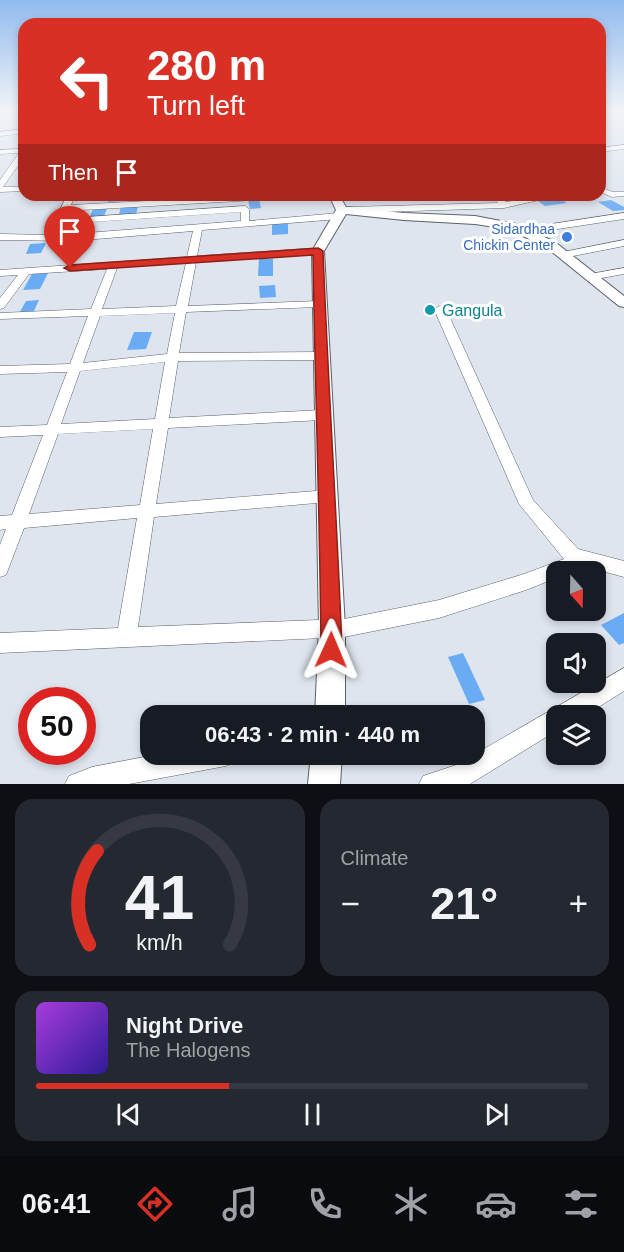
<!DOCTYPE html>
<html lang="en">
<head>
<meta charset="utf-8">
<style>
	:root { --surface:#171b24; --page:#242831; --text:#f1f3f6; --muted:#9ea1a6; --line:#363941; --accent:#d93025 }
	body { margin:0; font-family:Helvetica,sans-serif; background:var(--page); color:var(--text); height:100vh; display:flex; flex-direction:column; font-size:22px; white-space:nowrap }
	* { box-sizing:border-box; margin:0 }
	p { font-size:20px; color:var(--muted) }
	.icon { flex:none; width:33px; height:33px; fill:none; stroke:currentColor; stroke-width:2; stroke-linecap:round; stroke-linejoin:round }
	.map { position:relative; height:784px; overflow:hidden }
	.side { display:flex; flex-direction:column; gap:15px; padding:15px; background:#0d0f14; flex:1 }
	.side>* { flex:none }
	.banner { position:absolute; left:18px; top:18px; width:588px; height:183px; border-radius:18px; box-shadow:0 3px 9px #0003; background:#d93025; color:#fff; overflow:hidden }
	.needle { width:39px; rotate:160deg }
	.tools { position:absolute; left:546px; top:561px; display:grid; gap:12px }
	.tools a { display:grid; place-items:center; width:60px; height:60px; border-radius:12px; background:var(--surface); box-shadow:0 3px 9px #0003; font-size:30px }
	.speed { position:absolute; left:18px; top:687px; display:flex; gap:12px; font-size:30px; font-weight:700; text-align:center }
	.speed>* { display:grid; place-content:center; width:78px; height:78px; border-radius:50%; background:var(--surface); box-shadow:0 3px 9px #0003; line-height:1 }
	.speed .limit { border:9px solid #d22; background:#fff; color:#111 }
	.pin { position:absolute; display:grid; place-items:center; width:51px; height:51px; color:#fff; margin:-62px -26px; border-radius:50% 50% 50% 0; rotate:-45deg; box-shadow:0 0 6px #0007 }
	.pin .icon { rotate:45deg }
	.me { position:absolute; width:66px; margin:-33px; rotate:1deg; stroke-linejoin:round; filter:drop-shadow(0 0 4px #0008) }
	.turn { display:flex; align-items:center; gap:21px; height:126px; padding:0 30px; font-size:27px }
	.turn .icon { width:78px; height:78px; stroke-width:2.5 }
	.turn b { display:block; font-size:42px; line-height:51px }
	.then { display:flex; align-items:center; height:57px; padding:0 30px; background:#0003; gap:12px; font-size:22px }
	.big { font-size:45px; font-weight:600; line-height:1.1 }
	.side .widget { flex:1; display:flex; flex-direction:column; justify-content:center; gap:9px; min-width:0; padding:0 21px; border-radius:18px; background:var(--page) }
	.side .dial { align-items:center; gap:0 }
	.dial svg { height:156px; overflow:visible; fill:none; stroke:var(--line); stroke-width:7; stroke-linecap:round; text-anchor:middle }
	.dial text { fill:var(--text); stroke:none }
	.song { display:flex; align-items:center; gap:18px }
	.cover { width:72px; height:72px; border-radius:9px; background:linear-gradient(135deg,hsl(280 70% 55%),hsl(250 70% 35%)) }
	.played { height:6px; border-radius:3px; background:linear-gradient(90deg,var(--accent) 35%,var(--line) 35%) }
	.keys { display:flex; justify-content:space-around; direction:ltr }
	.heat { display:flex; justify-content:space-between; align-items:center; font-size:33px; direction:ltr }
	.side .tiles { flex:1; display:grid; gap:15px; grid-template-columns:1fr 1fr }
	.widget:last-child { grid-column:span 2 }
	.trip { position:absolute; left:140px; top:705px; width:345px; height:60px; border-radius:18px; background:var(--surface); box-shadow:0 3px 9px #0003; font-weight:600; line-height:60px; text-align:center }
	.menu { display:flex; height:96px; justify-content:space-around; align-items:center; background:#090b0e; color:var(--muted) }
	.menu .icon { width:42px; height:42px }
	.menu .on { color:var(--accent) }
	.menu b { font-size:27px; color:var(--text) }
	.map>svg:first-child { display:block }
	.building { fill:#6aacf4 }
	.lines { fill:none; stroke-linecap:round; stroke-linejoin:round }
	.minor-casing { stroke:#5a6168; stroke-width:1 }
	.major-casing { stroke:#5a6168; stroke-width:2 }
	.minor { fill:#fff; fill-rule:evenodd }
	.major { fill:#fff; fill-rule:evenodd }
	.route { fill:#d93025; stroke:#8d1f18; stroke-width:1.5 }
	.shop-dot { fill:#3f7fe0; stroke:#fff; stroke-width:2 }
	.culture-dot { fill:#0f9aa8; stroke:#fff; stroke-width:2 }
	.labels { text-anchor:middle; stroke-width:6; stroke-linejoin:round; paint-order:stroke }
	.far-shop-label { font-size:14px; fill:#366cbe; stroke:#fff; text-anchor:end }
	.culture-label { font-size:16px; fill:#0d838f; stroke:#fff; text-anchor:start }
</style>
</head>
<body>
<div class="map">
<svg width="624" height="784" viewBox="0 0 624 784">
	<rect width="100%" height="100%" fill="#dee5ee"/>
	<path class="building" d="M111 195H128L126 201 108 202Z
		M259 199 261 208 250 209 248 200Z
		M560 199 567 203 545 206 538 201Z
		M611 200 624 207V210L613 211 598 202Z
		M121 207H138L136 214H119Z
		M93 209H107L103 218 89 219Z
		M272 224H288V234L272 235Z
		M46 243 41 253 26 254 30 244Z
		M259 259H273V276H258Z
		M48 273 40 289 23 290 32 274Z
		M275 285 276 297 260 298 259 286Z
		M39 300 34 311 20 312 26 301Z
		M134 332H152L146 349 127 350Z
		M624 613V643L619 645 601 625Z
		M463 653 485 700 469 704 448 657Z"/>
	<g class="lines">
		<g class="minor-casing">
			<path id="minor" d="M600 108 610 113 611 114 608 116 600 112Z
				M24 129V133L0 136V132Z
				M624 145V149L600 152V148Z
				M24 149V157L3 187H24V191L0 192V180L19 153 0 154V150Z
				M600 187 613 192H624V196L612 197 600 192Z
				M67 195H75L71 205 261 195H311L307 197 65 211 61 208Z
				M492 195H500L506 202 544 195H561L504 208 348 213 344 210 348 207 498 203Z
				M245 206 249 209V221L339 213 343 216 339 219 202 230 197 256 318 248 323 251 318 254 196 262 188 306 318 301 324 304 318 307 186 312 179 353 320 352 326 356 320 360 178 361 169 418 322 410 329 415 322 420 168 428 156 504 328 490 334 492 336 496 334 500 328 502 154 517 138 627 344 619 439 600 524 574 564 559 519 504 434 309 440 306 446 309 533 500 578 549 624 561V577L583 566 573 572H556V578L526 590 439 618 344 637 0 653V633L118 628 137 518 24 528 6 575 0 577V545L6 529 0 530V516L12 515 43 435 0 437V427L47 425 67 372 0 374V366L70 364 88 316 0 319V313L91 309 107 269 29 274 4 308 0 309V298L18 275 0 276V270L187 257 193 231 72 241 0 240V234L51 235 54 222 58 219ZM241 212V221L60 235 62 224ZM186 263 176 306 102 309 117 268ZM175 313 167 354 83 363 100 316ZM165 362 155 419 61 424 80 371ZM153 429 140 505 29 514 58 434Z
				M624 213V219L525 234 520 231 525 228Z
				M624 240V246L563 258 558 255 563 252Z
				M624 268V274L590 280 585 277 590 274Z
				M624 668V691L584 716H556V731L470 784H419L423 776 456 765Z
				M160 754H237L234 762 226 766 129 784H65L69 776 92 767Z"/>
		</g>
		<g class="major-casing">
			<path id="major" d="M329 195H339L346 207 404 213 475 216 516 224 555 242 624 296V307L619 306 546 247 508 229 475 224 404 220 346 214 324 251 345 628V716H315L319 628 312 251 336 210Z
				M311 754H342L340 784H308Z"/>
		</g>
		<use href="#minor" class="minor"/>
		<use href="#major" class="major"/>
	</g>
	<linearGradient id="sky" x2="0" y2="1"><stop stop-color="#91bbee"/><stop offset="0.5" stop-color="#f0f3f7"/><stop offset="1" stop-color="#f0f3f7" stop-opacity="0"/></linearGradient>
	<rect width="624" height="218" fill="url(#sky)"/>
	<path class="route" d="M318 248 323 251C328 384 337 517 342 650L339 657 331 660 324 657 321 650C320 518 315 387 313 255L70 271 64 268 70 265Z"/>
	<circle class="shop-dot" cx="567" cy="237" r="6"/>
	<circle class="culture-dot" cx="430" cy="310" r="6"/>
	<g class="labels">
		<g class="far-shop-label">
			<text x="555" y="234">Sidardhaa<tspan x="555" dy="16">Chickin Center</tspan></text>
		</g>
		<g class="culture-label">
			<text x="442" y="316">Gangula</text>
		</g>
	</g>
</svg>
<div class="tools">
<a><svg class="needle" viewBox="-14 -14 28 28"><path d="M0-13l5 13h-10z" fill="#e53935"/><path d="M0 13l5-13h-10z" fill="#9ea1a6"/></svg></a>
<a><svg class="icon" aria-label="sound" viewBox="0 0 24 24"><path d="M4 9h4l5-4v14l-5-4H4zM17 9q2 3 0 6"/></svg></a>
<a><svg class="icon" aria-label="layers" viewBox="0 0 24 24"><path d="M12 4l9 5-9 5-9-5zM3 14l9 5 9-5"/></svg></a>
</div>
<div class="speed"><div class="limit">50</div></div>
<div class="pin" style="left:70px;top:268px;background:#d93025"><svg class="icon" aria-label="arrive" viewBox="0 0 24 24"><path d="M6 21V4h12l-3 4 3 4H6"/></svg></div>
<svg class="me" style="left:331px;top:650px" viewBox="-20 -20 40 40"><path d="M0-17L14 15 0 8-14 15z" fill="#d93025" stroke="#fff" stroke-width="4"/></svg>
<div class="trip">06:43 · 2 min · 440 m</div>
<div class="banner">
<div class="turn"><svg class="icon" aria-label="left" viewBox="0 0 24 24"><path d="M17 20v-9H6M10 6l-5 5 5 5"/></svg><div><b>280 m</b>Turn left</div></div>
<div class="then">Then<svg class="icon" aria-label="arrive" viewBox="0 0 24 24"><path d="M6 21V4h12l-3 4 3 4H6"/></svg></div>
</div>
</div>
<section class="side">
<div class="tiles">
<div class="widget dial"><svg viewBox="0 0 100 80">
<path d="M14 69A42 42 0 1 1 86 69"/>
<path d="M14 69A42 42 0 0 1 18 21" stroke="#d93025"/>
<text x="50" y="56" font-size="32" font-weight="700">41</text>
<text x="50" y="72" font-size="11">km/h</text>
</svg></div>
<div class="widget"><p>Climate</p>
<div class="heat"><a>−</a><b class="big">21°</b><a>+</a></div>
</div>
<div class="widget">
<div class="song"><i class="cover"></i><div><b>Night Drive</b><p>The Halogens</p></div></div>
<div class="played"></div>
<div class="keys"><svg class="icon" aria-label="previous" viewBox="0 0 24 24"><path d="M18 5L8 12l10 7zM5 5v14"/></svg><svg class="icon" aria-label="pause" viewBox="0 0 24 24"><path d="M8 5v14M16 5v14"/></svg><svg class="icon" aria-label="next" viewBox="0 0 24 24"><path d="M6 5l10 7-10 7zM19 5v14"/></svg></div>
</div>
</div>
</section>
<nav class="menu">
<b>06:41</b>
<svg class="icon on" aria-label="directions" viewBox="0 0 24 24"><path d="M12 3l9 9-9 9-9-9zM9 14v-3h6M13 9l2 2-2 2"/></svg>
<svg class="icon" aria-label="music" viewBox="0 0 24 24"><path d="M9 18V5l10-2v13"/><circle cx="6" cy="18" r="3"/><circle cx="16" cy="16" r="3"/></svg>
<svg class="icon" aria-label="phone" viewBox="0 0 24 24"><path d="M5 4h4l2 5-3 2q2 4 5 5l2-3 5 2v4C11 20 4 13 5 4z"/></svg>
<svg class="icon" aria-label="climate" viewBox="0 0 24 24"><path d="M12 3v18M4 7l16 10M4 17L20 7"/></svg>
<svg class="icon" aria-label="car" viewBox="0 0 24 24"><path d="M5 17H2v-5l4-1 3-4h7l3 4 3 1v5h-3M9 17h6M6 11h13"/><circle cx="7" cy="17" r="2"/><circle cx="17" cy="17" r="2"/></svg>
<svg class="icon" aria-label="filters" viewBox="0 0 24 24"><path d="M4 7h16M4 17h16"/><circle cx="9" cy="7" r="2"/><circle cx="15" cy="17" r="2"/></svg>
</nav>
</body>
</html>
